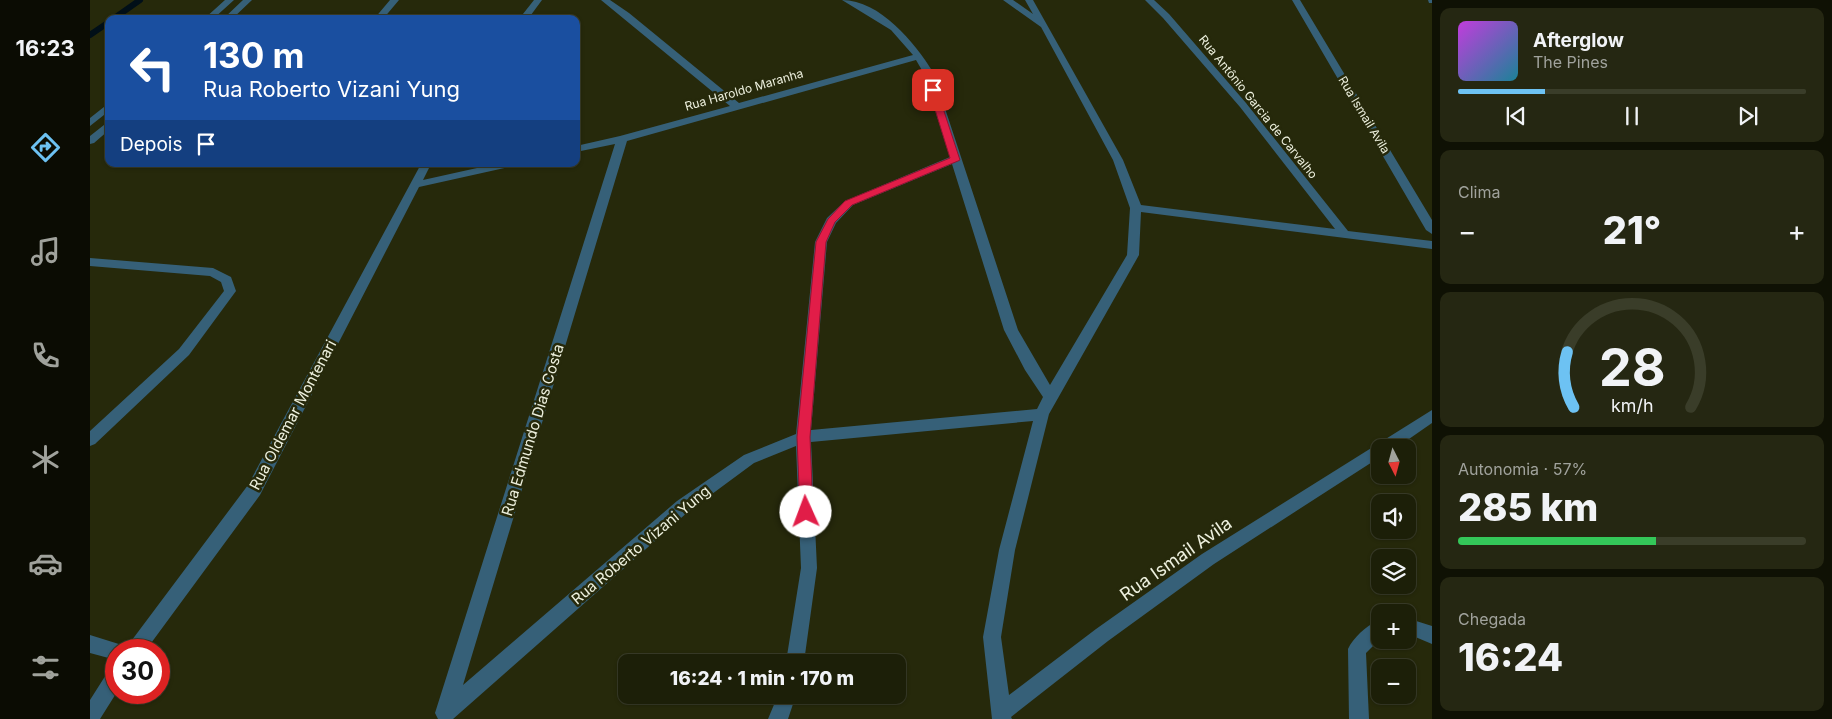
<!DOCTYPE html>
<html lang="pt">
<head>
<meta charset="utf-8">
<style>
	:root { --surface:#1c1f08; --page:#252712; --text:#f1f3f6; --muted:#a0a29c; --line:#3a3d29; --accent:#6dc2f3 }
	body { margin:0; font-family:Inter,sans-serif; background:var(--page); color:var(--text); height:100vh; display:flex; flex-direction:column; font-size:19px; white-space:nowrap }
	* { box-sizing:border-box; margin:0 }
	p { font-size:16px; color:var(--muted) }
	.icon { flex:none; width:28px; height:28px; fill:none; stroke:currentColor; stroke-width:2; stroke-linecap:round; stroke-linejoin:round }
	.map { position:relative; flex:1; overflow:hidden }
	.sheet { display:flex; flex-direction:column; gap:8px; padding:8px; background:#0f1104; width:400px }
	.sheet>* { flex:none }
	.hud { position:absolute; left:15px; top:15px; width:475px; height:152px; border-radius:10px; box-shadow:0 1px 4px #0004,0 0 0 1px var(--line); background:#1a4fa0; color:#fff; overflow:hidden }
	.needle { width:32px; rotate:174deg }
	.controls { position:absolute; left:1281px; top:439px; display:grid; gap:10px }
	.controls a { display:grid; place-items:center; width:45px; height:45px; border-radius:10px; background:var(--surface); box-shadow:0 1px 4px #0004,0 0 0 1px var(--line); font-size:25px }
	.speed { position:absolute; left:15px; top:639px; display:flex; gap:10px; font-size:25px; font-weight:700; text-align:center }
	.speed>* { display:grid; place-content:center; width:65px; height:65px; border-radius:50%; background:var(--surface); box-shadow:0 1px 4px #0004,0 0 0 1px var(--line); line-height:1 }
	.speed .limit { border:8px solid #d22; background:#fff; color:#111 }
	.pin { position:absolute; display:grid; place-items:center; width:42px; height:42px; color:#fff; margin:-21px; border-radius:10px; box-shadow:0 2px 8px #0006 }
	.me { position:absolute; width:55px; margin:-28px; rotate:358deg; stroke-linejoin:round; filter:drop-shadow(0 0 4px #0008) }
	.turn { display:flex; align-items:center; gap:18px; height:105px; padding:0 15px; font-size:22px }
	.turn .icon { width:65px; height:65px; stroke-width:2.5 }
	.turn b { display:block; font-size:35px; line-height:42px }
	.then { display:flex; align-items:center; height:48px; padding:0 15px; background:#0003; gap:10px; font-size:19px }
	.big { font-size:38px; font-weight:800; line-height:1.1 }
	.sheet .widget { flex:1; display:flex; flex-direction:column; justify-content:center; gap:8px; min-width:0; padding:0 18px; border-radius:10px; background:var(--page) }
	.sheet .dial { align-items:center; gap:0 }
	.dial svg { height:130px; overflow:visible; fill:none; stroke:var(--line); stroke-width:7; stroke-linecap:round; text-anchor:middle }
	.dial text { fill:var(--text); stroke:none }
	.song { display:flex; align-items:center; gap:15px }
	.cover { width:60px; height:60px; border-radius:8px; background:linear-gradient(135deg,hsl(290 70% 55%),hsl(190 70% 35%)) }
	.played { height:5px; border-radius:2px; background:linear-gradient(90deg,var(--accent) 25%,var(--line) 25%) }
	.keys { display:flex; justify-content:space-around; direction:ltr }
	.heat { display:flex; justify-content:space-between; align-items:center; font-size:28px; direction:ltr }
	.charge { height:8px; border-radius:4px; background:linear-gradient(90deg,#34c759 57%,var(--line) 0) }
	.trip { position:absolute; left:528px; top:654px; width:288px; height:50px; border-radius:10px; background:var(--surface); box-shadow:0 1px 4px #0004,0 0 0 1px var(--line); font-weight:800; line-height:50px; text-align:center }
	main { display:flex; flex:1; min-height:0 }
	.dock { display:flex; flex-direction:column; width:90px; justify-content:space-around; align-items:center; background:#0b0c03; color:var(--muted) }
	.dock .icon { width:35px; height:35px }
	.dock .active { color:var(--accent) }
	.dock b { font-size:22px; color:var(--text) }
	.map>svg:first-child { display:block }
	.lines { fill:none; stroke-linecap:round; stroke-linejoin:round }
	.stream { stroke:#010f18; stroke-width:6 }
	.service { fill:#366078; fill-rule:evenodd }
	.minor { fill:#366078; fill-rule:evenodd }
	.tertiary { fill:#366078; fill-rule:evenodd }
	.route { fill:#e11d48; stroke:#92132f }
	.labels { text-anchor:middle; stroke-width:5; stroke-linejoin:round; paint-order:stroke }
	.far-street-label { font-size:12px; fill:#edf0de; stroke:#26290b }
	.street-label { font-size:15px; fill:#edf0de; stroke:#26290b }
	.near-street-label { font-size:18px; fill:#edf0de; stroke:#26290b }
</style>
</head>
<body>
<main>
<nav class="dock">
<b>16:23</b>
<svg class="icon active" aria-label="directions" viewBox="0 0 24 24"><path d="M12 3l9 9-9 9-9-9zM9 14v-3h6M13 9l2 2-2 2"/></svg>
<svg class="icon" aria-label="music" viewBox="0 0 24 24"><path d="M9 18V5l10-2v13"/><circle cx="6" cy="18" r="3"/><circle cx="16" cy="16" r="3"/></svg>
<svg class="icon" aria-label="phone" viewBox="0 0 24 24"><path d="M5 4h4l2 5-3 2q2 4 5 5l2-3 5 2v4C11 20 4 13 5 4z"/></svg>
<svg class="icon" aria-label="climate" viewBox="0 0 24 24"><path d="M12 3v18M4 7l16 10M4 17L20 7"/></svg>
<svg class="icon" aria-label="car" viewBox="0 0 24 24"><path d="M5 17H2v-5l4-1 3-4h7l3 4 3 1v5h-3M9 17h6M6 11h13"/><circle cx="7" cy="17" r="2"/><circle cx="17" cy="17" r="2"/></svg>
<svg class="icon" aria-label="filters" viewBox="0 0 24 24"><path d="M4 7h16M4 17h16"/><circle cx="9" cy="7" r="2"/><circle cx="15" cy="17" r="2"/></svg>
</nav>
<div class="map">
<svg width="1342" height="719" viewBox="0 0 1342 719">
	<rect width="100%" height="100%" fill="#26290b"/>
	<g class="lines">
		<path class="stream" d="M23 19 50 0
			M0 35 19 22"/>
		<path class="service" d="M0 635 32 645 35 650H26V660L0 653Z"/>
		<path class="minor" d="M300 0H309L293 19H284Z
			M444 0H452L438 19H429Z
			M511 0H520L539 13 649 103 823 55 801 30 752 0C790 0 825 43 843 72L928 330 960 385 1037 255 1040 208 1023 160 951 27 913 0H923L943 14 935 0H943L1033 160 1051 205 1245 229 1150 107 1073 18 1055 0H1064L1079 14 1156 103 1258 231 1342 241V249L1051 212 1049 255 959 414 925 550 911 637 919 695 1006 629 1112 554 1342 410V423L1306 448H1290V457L1124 564 1018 641 921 717 922 719H902L893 637 909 550 943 421 721 442 727 568 714 662H696L711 568 706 446 664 463 599 511 363 719H348L345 713 525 144 486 152V146L530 136 640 106ZM826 60 833 72 860 157 755 201 737 218 725 242 706 434 654 455 587 501 373 685 537 141ZM862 164 914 330 935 370 953 397 947 409 721 430 737 242 746 223 763 205Z
			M1202 0H1210L1342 220V234L1336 230Z
			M1338 0H1342V3H1339Z
			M331 164H341L333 180 405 164H424L419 167 329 187 170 495 56 650H36L39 644 158 485Z
			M0 258 123 268 141 277 146 291 99 355 5 444 0 446V431L89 349 134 291 131 282 120 276 0 266Z
			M1323 620 1342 626V644L1323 636 1318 637V621Z
			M1287 621H1290V639L1276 653 1279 719H1259L1258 649C1263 638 1276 626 1287 621Z
			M26 668 27 692 10 719H0V700L19 670Z
			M688 695H706L698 719H678Z"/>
		<path class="tertiary" d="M135 0H144L123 19H114Z
			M153 0H162L142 19H133Z
			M19 103V111L0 126V118Z
			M19 121V130L4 143 0 144V136Z"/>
	</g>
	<path class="route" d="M843 87 847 90 870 160 868 161 762 205 745 222 736 242 720 437 723 512 721 516 716 518 712 516 710 512 707 437 726 242 738 219 755 201 860 158 839 90Z"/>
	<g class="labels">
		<g class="far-street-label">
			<text transform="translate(654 90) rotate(-16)" y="4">Rua Haroldo Maranha</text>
			<text transform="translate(1168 107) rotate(51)" y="4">Rua Antônio Garcia de Carvalho</text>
			<text transform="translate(1274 115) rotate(59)" y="4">Rua Ismail Avila</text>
		</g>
		<g class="street-label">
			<text transform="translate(203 415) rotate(-62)" y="5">Rua Oldemar Montenari</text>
			<text transform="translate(443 430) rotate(-73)" y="5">Rua Edmundo Dias Costa</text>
			<text transform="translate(551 545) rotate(-40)" y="5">Rua Roberto Vizani Yung</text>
		</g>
		<g class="near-street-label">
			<text transform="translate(1086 559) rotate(-35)" y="6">Rua Ismail Avila</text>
		</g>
	</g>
</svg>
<div class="controls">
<a><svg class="needle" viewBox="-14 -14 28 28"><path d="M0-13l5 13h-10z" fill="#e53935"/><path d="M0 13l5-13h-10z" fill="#a0a29c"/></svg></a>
<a><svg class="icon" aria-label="sound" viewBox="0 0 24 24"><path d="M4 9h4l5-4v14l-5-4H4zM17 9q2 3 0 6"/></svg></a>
<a><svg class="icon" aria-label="layers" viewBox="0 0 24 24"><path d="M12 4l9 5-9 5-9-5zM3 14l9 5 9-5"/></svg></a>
<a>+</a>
<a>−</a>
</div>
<div class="speed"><div class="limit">30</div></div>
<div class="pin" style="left:843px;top:90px;background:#d93025"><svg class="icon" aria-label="arrive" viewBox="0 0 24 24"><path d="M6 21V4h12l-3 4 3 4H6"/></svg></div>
<svg class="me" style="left:716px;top:512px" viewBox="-20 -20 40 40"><circle r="19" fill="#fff"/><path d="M0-13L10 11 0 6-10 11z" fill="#e11d48"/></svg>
<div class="trip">16:24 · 1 min · 170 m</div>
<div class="hud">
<div class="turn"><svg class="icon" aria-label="left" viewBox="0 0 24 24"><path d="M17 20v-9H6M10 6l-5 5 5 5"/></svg><div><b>130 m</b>Rua Roberto Vizani Yung</div></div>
<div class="then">Depois<svg class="icon" aria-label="arrive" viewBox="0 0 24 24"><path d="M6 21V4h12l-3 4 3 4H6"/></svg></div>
</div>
</div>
<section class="sheet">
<div class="widget">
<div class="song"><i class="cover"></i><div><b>Afterglow</b><p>The Pines</p></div></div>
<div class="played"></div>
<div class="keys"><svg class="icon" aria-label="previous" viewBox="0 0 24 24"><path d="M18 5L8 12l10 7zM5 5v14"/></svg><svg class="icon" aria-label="pause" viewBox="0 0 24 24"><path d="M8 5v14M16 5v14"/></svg><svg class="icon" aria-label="next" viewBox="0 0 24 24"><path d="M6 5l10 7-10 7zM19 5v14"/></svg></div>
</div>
<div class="widget"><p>Clima</p>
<div class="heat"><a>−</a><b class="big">21°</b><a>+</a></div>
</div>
<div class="widget dial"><svg viewBox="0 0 100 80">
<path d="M14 69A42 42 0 1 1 86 69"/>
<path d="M14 69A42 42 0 0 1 10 35" stroke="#6dc2f3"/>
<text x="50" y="56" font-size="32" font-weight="700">28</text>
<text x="50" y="72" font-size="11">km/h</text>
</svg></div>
<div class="widget"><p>Autonomia · 57%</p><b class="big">285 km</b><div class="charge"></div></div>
<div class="widget"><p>Chegada</p><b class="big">16:24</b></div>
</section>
</main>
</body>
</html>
